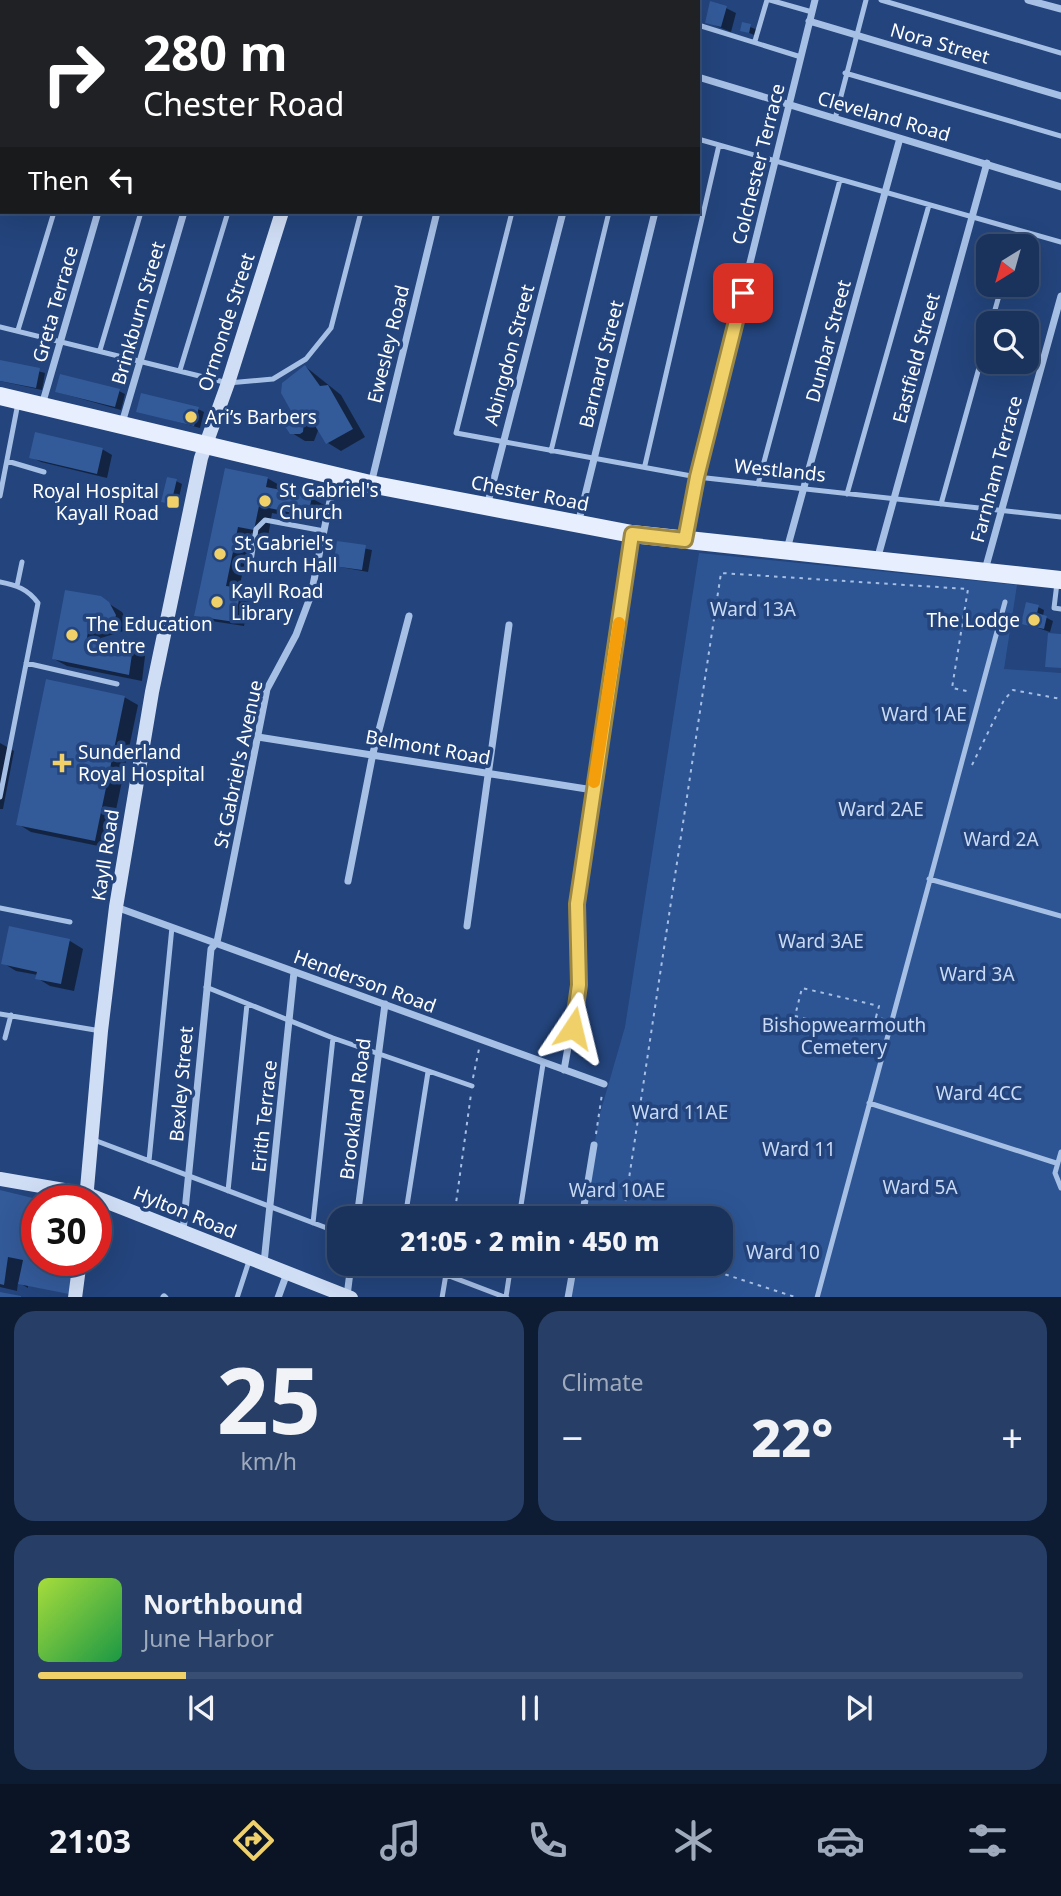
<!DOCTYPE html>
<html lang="en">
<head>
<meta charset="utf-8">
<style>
	:root { --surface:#1a335d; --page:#273f66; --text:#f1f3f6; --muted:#9faabc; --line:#384e72; --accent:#f0d169 }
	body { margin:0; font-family:"Noto Sans",sans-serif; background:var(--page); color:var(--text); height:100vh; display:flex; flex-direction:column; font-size:26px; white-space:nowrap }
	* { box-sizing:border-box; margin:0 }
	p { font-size:23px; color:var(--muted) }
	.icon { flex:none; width:38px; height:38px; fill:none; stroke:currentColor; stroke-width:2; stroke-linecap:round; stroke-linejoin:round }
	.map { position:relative; height:1297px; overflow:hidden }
	.details { display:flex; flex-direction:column; gap:14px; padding:14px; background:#0e1c33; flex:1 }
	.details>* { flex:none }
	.top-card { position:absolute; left:0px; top:0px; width:700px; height:214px; box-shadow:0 7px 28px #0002,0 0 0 2px var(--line); background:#202124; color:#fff; overflow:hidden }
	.needle { width:46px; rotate:217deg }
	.fabs { position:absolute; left:976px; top:234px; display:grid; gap:14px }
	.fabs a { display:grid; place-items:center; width:63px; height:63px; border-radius:14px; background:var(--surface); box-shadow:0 7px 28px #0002,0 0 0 2px var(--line); font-size:35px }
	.speed { position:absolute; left:21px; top:1185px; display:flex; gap:14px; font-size:35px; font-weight:700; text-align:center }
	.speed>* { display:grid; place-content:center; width:91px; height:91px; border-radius:50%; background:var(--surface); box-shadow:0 7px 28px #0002,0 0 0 2px var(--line); line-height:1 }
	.speed .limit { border:10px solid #d22; background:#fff; color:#111 }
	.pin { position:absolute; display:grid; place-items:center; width:60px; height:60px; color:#fff; margin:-30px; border-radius:14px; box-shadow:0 4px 10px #0006 }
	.me { position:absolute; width:77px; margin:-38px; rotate:10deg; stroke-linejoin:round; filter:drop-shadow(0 0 5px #0008) }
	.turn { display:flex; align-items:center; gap:24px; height:147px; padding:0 28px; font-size:32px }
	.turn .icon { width:91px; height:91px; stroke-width:2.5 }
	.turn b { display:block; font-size:49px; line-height:60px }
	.then { display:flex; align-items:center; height:66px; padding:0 28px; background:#0003; gap:14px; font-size:26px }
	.big { font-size:52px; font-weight:800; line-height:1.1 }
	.details .widget { flex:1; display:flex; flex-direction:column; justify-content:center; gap:10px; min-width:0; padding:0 24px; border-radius:21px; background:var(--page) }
	.details .dial { align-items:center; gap:0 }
	.dial b { font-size:91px; line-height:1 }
	.song { display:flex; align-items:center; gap:21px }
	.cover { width:84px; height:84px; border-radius:10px; background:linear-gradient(135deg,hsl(80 70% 55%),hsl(140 70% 35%)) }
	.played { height:7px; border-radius:4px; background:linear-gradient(90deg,var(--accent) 15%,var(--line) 15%) }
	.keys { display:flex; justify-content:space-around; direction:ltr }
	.heat { display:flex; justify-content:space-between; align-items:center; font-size:38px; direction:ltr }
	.details .tiles { flex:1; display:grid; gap:14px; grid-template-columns:1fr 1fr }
	.widget:last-child { grid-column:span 2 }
	.trip { position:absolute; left:327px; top:1206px; width:406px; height:70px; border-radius:21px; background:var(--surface); box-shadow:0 7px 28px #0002,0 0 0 2px var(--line); font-weight:800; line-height:70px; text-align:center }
	.tabs { display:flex; height:112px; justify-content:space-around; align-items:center; background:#0a1425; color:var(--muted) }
	.tabs .icon { width:49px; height:49px }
	.tabs .on { color:var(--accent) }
	.tabs b { font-size:32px; color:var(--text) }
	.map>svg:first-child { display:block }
	.green { fill:#2d5594 }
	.shadow { fill:#0007 }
	.building { fill:#335a99 }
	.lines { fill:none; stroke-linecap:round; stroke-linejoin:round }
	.path { stroke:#a6bfe5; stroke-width:2; stroke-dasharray:3.5 5; stroke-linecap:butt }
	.lane { stroke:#a6bfe5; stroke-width:5 }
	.street { stroke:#a6bfe5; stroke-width:7 }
	.secondary { stroke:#d0def5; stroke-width:14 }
	.primary { stroke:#e7eefd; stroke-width:18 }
	.route-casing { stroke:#9c8844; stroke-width:18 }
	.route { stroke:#f0d169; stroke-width:12 }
	.slow { stroke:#f59e0b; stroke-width:12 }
	.poi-dot { fill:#f0d169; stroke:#23447c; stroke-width:2.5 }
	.labels { text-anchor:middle; stroke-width:7; stroke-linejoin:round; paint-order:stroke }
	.street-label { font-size:19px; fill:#fff; stroke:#23447c }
	.poi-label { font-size:19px; fill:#fff; stroke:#23447c; text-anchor:start }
	.park-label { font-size:19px; fill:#c9daf4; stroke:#23447c }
</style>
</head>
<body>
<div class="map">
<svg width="1061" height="1298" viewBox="0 0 1061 1298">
	<rect width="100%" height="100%" fill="#23447c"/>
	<path class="green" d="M699 553 1017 585 1004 669 1061 673V1297L568 1298 574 1264H721V1218H582L599 1117 625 1027Z"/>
	<path class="shadow" d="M726 8 736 13 731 32 707 22Z
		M743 24 760 31 759 37 742 30Z
		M0 361 45 373 42 390 0 381Z
		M306 367 341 395 365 437 341 451 328 443 319 428 314 441H305L292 433Z
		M119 391 125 394 121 410 57 392Z
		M198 409 204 412 200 428 138 411Z
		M102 449 112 455 107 478 41 462 31 457Z
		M267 478 281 486 280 491 311 498 324 505 321 522 272 513 268 537 251 533 239 589 250 595 244 626 205 620 196 615 202 581Z
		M176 481 182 484 177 506 163 501Z
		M338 543 372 550 368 572 335 566Z
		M100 598 122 612 129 624 127 630 101 638 100 642 132 648 145 656 142 681 67 666 54 659Z
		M1038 607 1044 610 1043 616 1053 621 1050 632 1023 623Z
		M124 697 138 705 108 848 31 832 18 824Z
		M0 743 14 751 3 809H0Z
		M70 941 83 949 74 991 50 986 37 978 38 975 16 971 3 963Z
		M0 1192 37 1260 78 1294 28 1284V1288L18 1282 17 1291 0 1287Z"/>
	<path class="building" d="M710 1 727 6 721 27 705 23Z
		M742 22 751 24 749 33 740 31Z
		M0 360 40 368 36 388 0 381Z
		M305 365 320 386 328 385 353 429 326 444 311 419 304 422 303 432 300 434H290L284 425 285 418H291V411L281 393 282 383Z
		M60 374 120 389 115 407 55 392Z
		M141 393 199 407 194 426 136 412Z
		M35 432 103 448 97 474 29 458Z
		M225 468 268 477 266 487 312 496 308 516 259 506 254 530 238 527 226 586 241 588 235 622 194 616Z
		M167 477 177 479 171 504 161 502Z
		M337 541 366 545 362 570 333 566Z
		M65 590 101 596 109 602 116 615 114 623 88 631 87 638 133 647 129 675 52 659Z
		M1026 602 1039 605 1037 613 1047 616 1044 629 1021 624Z
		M1048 633 1061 634V668L1045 667Z
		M46 679 125 696 95 841 16 825Z
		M9 926 70 939 61 984 35 979 37 972 1 964Z
		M0 1190 37 1199V1260H76L69 1294 18 1284 23 1260 8 1257 4 1285 0 1284Z
		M0 1292 21 1296V1298H0Z"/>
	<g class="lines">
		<path class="path" d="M972 765 1004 700 1013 690 1061 699
			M876 1017 879 1006 802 988 795 1016 872 1034 876 1017 883 1019
			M473 1078 479 1049
			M596 1134 602 1094
			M454 1218 471 1094
			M623 1218 721 573 968 589 952 688 971 692
			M693 1264 798 1298"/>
		<path class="lane" d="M224 0 230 2
			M612 0 618 2
			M770 0 812 12
			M881 0 1061 53
			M8 2 9 0
			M290 2 291 0
			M417 2 418 0
			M555 2V0
			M698 25 801 57
			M0 27 2 21
			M755 41 767 0
			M845 73 1061 136
			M835 119 866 0
			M698 139 1061 242
			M512 212 456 433 697 477 1061 517
			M1012 247 1017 230
			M991 324 1002 285
			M0 327 228 383 273 379 306 359 331 328 361 212
			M18 330 54 212
			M100 350 141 212
			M180 370 228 212
			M551 451 609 212
			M7 461 44 472
			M645 465 719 145
			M758 484 840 180
			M847 494 929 205
			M0 496 18 403
			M941 504 989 332
			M251 561 256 529 265 520 324 531
			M0 582C16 585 28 589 38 603L0 797
			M1057 583 1054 608 1061 609
			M17 586 22 562
			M26 663 117 684
			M929 879 1061 916
			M0 908 70 922
			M206 987 333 1038 472 1086
			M0 1014 101 1031
			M5 1038 11 1015
			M869 1103 1056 1163
			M94 1140 340 1233
			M1061 1152 1055 1173 1061 1188
			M149 1161 172 927
			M228 1191 247 1004
			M405 1218 428 1072
			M519 1218 543 1064
			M313 1223 333 1038
			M418 1264 507 1298
			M506 1297 511 1264
			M237 1298 249 1261
			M442 1298 446 1274
			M817 1298 1005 602"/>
		<path class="street" d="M87 0 93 2
			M428 0 434 2
			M1028 0 1061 9
			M59 2V0
			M484 2 485 0
			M809 21 1061 96
			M0 69 2 70
			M698 77 1061 187
			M0 210 2 204
			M42 405 98 212
			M122 423 184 212
			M371 484 437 212
			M487 506 563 212
			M578 524 655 212
			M685 540 697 477 815 0
			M787 549 900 138
			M877 560 987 163
			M985 570 1061 296
			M258 737 593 790
			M348 881 373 753 409 616
			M116 907 604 1084
			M467 926 509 625
			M564 1070 579 985 577 904 632 534
			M357 1218 385 1004
			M582 1218 594 1145
			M183 1231 211 949 217 942 267 689 296 635 311 595 335 476
			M264 1263 294 972
			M347 1296 351 1264
			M164 1297 165 1298
			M278 1298 287 1273
			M568 1298 574 1264"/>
		<path class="secondary" d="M344 2V0
			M0 1179 87 1194 351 1298
			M86 1200 101 1031 116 907 152 692 201 458 228 383 282 212
			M75 1298 80 1260"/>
		<path class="primary" d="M0 396 370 484 632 534 1061 580"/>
	</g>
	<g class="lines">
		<g class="route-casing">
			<path id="route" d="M573 1028 579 985 577 904 632 534 685 540 697 477 743 293"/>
		</g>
		<use href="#route" class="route"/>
		<path class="slow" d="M594 782 619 623"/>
	</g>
	<g class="poi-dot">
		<circle cx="191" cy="417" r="7"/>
		<circle cx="265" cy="501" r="7"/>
		<rect x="166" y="495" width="14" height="14" rx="3.5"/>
		<circle cx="220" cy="554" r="7"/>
		<circle cx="217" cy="602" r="7"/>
		<circle cx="1034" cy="620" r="7"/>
		<circle cx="72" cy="635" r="7"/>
		<path d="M58.5 752.5h7v7h7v7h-7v7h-7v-7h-7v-7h7z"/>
	</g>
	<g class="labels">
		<g class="street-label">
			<text transform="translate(940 43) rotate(16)" y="7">Nora Street</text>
			<text transform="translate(884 116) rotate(16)" y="7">Cleveland Road</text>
			<text transform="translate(758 164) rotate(-76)" y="7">Colchester Terrace</text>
			<text transform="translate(55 304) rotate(-74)" y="7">Greta Terrace</text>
			<text transform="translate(138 313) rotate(-74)" y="7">Brinkburn Street</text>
			<text transform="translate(226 322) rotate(-72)" y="7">Ormonde Street</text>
			<text transform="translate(828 341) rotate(-75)" y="7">Dunbar Street</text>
			<text transform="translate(388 344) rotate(-76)" y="7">Ewesley Road</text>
			<text transform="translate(509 355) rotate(-75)" y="7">Abingdon Street</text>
			<text transform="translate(916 358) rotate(-75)" y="7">Eastfield Street</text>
			<text transform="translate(601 364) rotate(-76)" y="7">Barnard Street</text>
			<text transform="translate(996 469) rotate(-75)" y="7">Farnham Terrace</text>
			<text transform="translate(780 470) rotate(6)" y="7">Westlands</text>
			<text transform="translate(530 493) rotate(11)" y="7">Chester Road</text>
			<text transform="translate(428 747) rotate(10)" y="7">Belmont Road</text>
			<text transform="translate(238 764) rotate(-78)" y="7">St Gabriel's Avenue</text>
			<text transform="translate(105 855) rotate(-81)" y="7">Kayll Road</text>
			<text transform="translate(365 981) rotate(20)" y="7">Henderson Road</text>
			<text transform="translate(181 1084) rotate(-85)" y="7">Bexley Street</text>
			<text transform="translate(355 1109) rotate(-83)" y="7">Brookland Road</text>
			<text transform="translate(264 1116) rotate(-84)" y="7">Erith Terrace</text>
			<text transform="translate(185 1212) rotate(22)" y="7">Hylton Road</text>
		</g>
		<g class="poi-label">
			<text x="205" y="424">Ari’s Barbers</text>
			<text x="279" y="497">St Gabriel's<tspan x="279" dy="22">Church</tspan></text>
			<text x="159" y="498" text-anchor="end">Royal Hospital<tspan x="159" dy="22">Kayall Road</tspan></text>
			<text x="234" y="550">St Gabriel's<tspan x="234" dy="22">Church Hall</tspan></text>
			<text x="231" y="598">Kayll Road<tspan x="231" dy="22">Library</tspan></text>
			<text x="1020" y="627" text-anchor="end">The Lodge</text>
			<text x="86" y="631">The Education<tspan x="86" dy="22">Centre</tspan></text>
			<text x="78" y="759">Sunderland<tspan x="78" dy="22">Royal Hospital</tspan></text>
		</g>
		<g class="park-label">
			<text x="753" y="616">Ward 13A</text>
			<text x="924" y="721">Ward 1AE</text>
			<text x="881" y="816">Ward 2AE</text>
			<text x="1001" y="846">Ward 2A</text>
			<text x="821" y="948">Ward 3AE</text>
			<text x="977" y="981">Ward 3A</text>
			<text x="844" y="1032">Bishopwearmouth<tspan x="844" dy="22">Cemetery</tspan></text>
			<text x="979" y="1100">Ward 4CC</text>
			<text x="680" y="1119">Ward 11AE</text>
			<text x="799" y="1156">Ward 11</text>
			<text x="920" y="1194">Ward 5A</text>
			<text x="617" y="1197">Ward 10AE</text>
			<text x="783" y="1259">Ward 10</text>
		</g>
	</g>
</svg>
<div class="fabs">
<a><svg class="needle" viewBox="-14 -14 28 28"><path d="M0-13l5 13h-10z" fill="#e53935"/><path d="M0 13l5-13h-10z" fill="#9faabc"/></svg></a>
<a><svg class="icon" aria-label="search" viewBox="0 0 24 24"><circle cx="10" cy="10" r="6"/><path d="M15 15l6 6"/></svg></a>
</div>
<div class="speed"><div class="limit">30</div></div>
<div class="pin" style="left:743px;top:293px;background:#d93025"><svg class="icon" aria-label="arrive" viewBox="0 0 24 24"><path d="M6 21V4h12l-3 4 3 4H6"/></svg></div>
<svg class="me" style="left:573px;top:1028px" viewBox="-20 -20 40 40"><path d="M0-17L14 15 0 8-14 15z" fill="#f0d169" stroke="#fff" stroke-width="4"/></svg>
<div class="trip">21:05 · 2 min · 450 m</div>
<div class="top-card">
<div class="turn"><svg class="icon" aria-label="right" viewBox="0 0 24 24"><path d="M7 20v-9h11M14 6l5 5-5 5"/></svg><div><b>280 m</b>Chester Road</div></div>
<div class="then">Then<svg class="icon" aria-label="left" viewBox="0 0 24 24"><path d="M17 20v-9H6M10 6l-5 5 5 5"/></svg></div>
</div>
</div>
<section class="details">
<div class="tiles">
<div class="widget dial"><b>25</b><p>km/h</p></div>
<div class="widget"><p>Climate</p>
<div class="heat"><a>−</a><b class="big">22°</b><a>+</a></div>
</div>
<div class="widget">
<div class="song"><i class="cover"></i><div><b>Northbound</b><p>June Harbor</p></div></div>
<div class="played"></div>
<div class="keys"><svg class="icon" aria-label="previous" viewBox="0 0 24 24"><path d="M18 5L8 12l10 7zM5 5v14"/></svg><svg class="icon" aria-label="pause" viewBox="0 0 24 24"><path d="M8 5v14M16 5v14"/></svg><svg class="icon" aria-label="next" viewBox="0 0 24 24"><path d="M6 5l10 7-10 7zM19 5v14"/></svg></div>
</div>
</div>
</section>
<nav class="tabs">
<b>21:03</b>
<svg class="icon on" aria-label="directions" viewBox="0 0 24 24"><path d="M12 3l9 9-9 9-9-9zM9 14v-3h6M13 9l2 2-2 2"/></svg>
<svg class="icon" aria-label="music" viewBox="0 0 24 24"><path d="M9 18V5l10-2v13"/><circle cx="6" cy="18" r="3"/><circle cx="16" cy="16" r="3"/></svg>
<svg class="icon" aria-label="phone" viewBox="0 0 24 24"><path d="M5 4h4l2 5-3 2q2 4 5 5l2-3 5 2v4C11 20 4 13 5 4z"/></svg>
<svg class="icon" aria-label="climate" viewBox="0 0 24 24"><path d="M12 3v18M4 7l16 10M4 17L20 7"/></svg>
<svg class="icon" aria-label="car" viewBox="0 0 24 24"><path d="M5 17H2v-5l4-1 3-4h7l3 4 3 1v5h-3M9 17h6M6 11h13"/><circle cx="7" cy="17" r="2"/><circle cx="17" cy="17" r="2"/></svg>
<svg class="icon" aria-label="filters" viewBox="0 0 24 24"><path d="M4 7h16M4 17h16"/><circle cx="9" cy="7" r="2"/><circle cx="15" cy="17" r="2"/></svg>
</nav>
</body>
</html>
